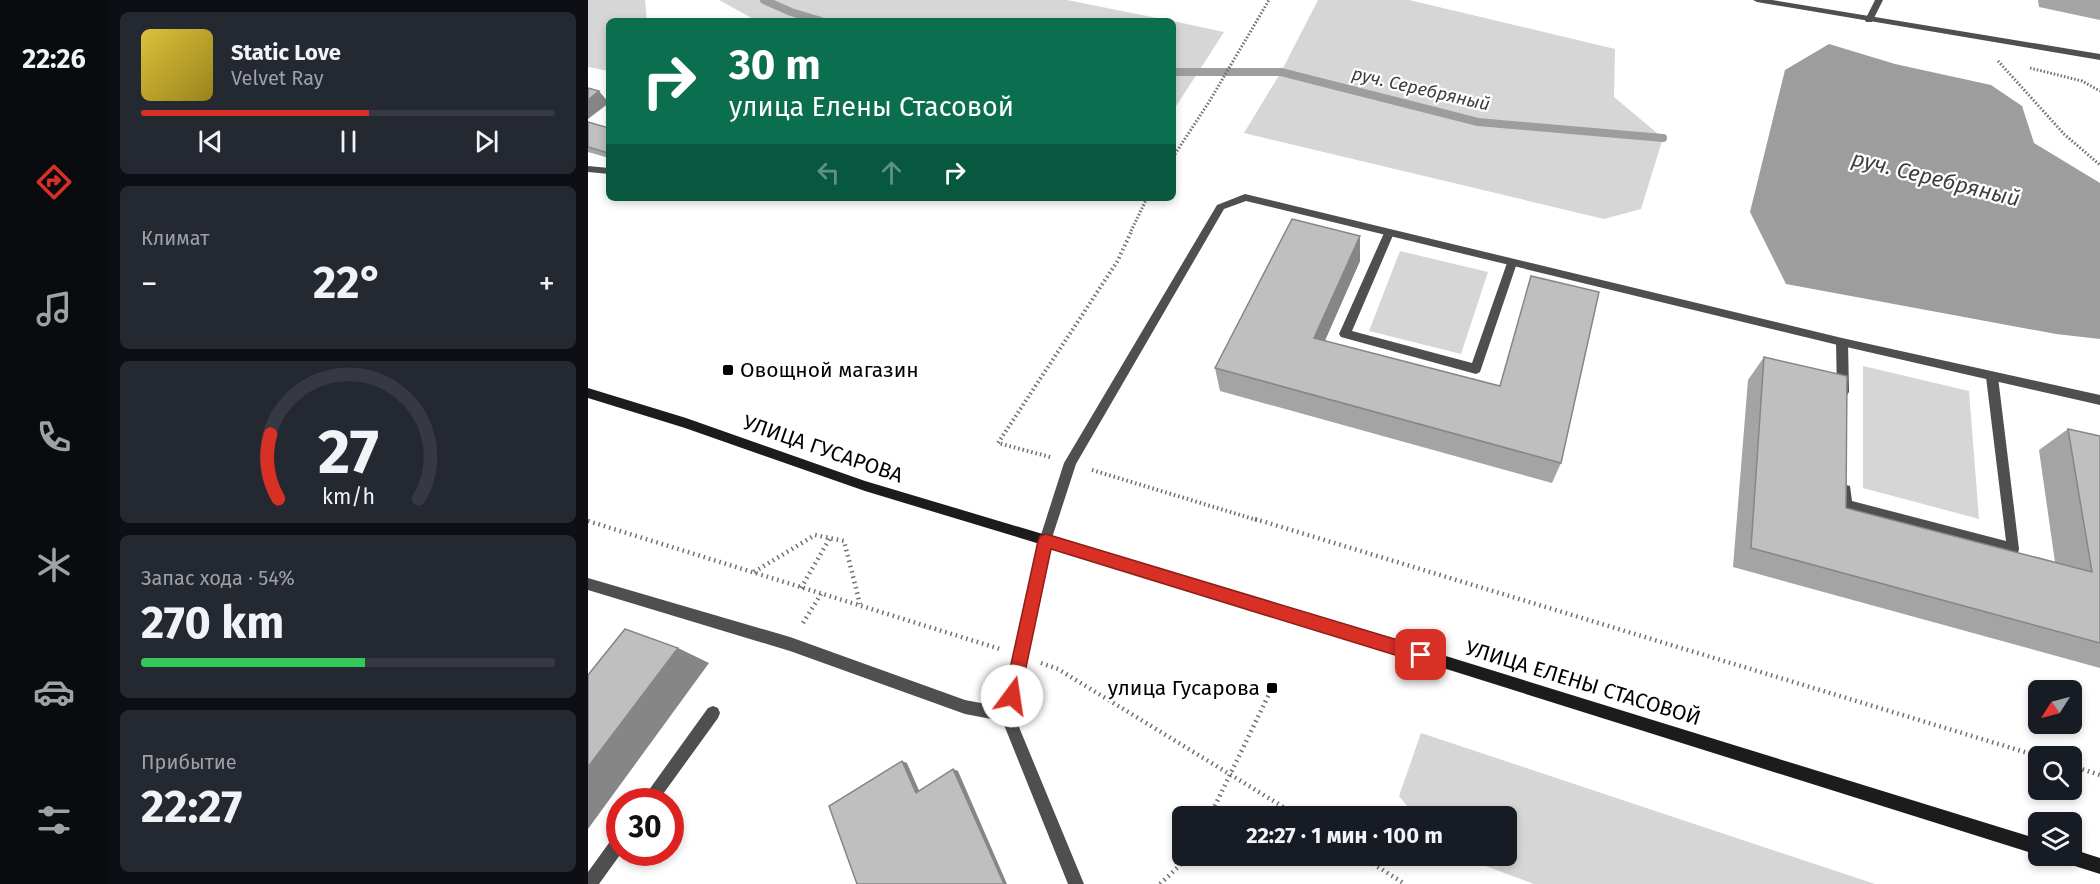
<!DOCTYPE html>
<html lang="ru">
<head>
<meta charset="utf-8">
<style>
	:root { --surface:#171b24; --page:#242831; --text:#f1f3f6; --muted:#9ea1a6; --line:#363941; --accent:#d93025 }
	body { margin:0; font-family:"Fira Sans",sans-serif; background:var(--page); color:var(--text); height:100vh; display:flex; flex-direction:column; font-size:22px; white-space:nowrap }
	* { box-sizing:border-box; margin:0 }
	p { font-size:20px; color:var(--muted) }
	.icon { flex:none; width:33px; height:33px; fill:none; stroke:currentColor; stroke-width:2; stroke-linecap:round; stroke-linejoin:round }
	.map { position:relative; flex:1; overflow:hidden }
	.side { display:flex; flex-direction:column; gap:12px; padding:12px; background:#0d0f14; width:480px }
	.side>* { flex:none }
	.top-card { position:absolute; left:18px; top:18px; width:570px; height:183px; border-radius:9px; box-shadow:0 3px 9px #0003; background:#0b6e4f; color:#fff; overflow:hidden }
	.needle { width:39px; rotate:234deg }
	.tools { position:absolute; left:1440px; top:680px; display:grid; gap:12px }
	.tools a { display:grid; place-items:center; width:54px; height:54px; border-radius:9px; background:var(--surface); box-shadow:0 3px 9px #0003; font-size:30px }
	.speed { position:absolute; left:18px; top:788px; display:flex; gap:12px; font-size:30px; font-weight:700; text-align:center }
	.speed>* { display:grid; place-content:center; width:78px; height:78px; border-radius:50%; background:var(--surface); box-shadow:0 3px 9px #0003; line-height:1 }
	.speed .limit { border:9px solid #d22; background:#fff; color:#111 }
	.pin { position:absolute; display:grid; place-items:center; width:51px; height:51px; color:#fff; margin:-26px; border-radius:12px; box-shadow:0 3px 9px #0006 }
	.me { position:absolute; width:66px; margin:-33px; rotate:14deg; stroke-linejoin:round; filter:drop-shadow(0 0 4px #0008) }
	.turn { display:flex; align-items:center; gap:21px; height:126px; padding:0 24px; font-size:27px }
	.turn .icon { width:78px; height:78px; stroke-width:2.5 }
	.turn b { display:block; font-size:42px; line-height:51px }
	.lanes { display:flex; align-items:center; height:57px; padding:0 24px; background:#0003; justify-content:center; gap:30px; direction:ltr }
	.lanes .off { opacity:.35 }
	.big { font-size:45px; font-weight:700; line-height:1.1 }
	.side .card { flex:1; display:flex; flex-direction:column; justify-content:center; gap:9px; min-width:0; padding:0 21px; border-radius:9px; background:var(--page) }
	.side .dial { align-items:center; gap:0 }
	.dial svg { height:156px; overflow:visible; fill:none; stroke:var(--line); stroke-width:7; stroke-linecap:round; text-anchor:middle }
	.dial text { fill:var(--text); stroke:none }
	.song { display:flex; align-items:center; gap:18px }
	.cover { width:72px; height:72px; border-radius:9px; background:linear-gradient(135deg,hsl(50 70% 55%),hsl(50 70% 35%)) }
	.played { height:6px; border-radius:3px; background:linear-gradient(90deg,var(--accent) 55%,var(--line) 55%) }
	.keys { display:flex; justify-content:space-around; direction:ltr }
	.heat { display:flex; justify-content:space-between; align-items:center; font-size:33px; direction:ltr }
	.charge { height:9px; border-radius:4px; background:linear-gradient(90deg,#34c759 54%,var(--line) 0) }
	.trip { position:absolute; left:584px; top:806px; width:345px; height:60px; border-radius:9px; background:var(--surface); box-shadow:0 3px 9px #0003; font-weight:700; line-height:60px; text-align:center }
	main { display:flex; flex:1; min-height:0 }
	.tab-bar { display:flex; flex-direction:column; width:108px; justify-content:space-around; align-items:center; background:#090b0e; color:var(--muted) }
	.tab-bar .icon { width:42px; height:42px }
	.tab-bar .active { color:var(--accent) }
	.tab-bar b { font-size:27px; color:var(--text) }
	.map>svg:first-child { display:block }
	.green { fill:#d6d6d6 }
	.water { fill:#9d9d9d }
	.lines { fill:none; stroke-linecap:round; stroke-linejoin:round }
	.stream { stroke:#9d9d9d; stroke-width:8 }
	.path-far2 { stroke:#717171; stroke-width:3; stroke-dasharray:1.5 2; stroke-linecap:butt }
	.path-far1 { stroke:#717171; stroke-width:4; stroke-dasharray:1.5 3; stroke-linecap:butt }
	.path { stroke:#717171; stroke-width:4.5; stroke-dasharray:1.5 4; stroke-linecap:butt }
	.service { fill:#4f4f4f; fill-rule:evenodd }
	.minor { fill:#4f4f4f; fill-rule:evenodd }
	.secondary { fill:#1c1c1c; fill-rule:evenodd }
	.wall { fill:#a4a4a4 }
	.shaded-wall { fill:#868686 }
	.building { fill:#bfbfbf; stroke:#868686; stroke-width:1.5 }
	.route { fill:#d93025; stroke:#8d1f18; stroke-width:1.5 }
	.poi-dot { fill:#000; stroke:#fff; stroke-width:2 }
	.labels { text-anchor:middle; stroke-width:4.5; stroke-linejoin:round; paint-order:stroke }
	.far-water-label { font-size:18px; font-style:italic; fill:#3e3e3e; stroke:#fff }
	.poi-label { font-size:21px; fill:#000; stroke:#fff; text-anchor:start }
	.street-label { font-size:21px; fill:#000; stroke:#fff }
	.water-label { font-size:22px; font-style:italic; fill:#3e3e3e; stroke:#fff }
</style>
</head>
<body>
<main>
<nav class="tab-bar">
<b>22:26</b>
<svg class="icon active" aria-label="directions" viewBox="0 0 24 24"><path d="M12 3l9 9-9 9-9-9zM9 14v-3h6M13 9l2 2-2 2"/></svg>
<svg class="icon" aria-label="music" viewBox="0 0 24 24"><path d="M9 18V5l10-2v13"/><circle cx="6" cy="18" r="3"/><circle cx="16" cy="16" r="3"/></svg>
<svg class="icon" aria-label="phone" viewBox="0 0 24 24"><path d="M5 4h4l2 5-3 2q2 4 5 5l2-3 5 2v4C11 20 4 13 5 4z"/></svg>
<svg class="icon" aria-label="climate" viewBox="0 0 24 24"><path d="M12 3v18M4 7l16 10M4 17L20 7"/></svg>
<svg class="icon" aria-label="car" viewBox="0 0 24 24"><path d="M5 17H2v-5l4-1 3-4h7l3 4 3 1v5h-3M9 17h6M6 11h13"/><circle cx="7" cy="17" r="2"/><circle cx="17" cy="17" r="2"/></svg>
<svg class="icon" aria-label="filters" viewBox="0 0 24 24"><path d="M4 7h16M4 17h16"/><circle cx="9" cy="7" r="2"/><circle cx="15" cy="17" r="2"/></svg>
</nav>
<section class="side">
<div class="card">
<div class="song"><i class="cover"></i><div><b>Static Love</b><p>Velvet Ray</p></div></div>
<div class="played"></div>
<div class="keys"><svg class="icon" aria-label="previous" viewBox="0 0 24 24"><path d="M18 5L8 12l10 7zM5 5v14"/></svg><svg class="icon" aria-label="pause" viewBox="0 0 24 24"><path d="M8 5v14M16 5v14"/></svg><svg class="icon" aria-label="next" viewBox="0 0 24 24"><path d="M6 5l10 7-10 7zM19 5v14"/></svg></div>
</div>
<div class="card"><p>Климат</p>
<div class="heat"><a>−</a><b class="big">22°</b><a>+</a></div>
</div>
<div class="card dial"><svg viewBox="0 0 100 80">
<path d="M14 69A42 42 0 1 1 86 69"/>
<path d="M14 69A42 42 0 0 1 10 36" stroke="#d93025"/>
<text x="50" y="56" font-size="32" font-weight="700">27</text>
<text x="50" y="72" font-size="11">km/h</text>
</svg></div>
<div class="card"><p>Запас хода · 54%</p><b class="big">270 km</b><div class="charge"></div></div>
<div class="card"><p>Прибытие</p><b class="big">22:27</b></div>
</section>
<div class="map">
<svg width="1512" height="884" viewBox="0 0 1512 884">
	<rect width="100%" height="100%" fill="#fff"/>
	<path class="green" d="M0 0H57L59 21H21V71L0 67Z
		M131 0H479L584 21H169Z
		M730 0H821L1027 49 1026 97 1075 138 1053 209 1016 219 656 133 693 72Z
		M585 21 636 32 585 111Z
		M812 251 900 272 873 354 781 331Z
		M1275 366 1381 391 1391 519 1275 488Z
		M833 733 1287 884H946L868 855H918V816H827L811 796Z"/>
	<path class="water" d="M1241 44 1307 64 1403 85 1434 106 1446 143 1512 183V339L1468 334 1198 284 1162 212 1197 70Z"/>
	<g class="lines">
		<path class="stream" d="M176 0 203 12 233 21
			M585 72H693L890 122 1075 138"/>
		<path class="path-far2" d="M1410 61 1476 134 1512 165
			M1442 68 1494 81 1512 91
			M585 157 621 102 681 0
			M543 231 559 198"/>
		<path class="path-far1" d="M462 457 410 443 529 262 544 230
			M504 470 672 521"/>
		<path class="path" d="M667 519 1450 756
			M0 521 412 649
			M166 572 227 535 256 541 272 604
			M213 588 242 538
			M215 623 233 594
			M453 663 470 669 710 816
			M1484 766 1512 775
			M622 816 684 688
			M771 855 817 884
			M572 884 603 855"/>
		<path class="service" d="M1287 0H1295L1284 22H1278L1277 20Z
			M0 166 21 168V174L0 172Z
			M801 229 806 233 764 331 884 363 919 263 920 260H928L929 263 892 372 888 374 753 337 751 334 796 233Z
			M1254 338 1260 342 1261 392 1259 395H1251L1249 392 1248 342Z
			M1404 372 1410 377 1431 549 1430 553 1425 555 1254 509 1252 505 1254 486 1258 485 1262 486 1264 501 1418 541 1398 377Z
			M0 578 202 637 377 700 419 708 424 710 426 715 424 720 419 722 377 714 202 651 0 590Z
			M125 706 130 708 132 713 130 718 70 801H53L120 708Z
			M32 834V852H34L11 884H0V872L26 836Z"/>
		<path class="minor" d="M1165 0H1184L1512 54V60L1169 2Z
			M657 194 1254 338 1512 395V405L1254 346 658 201 636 209 488 464 463 541 426 715 496 884H480L412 715 451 541 476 463 629 205Z"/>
		<path class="secondary" d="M0 388 98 418 277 481 696 606 1450 839V855L696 618 277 491 97 428 0 398Z
			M1484 849 1512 858V874L1471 861 1469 855H1484Z"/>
	</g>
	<path class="wall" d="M1450 0H1512V20L1451 7Z
		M0 122 21 128V158L0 152Z
		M772 236V261L737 340 973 463 964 483 632 391 627 368Z
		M1176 357 1258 508 1467 562 1451 450 1480 429 1512 436V668L1145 567 1160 380Z"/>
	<path class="shaded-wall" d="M11 91 21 103 0 119V100Z
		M772 236V261L728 361 726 338Z
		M90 648 121 663 0 829V767Z
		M314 761 319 763 333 795 328 793Z
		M365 769 370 771 419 884H416Z"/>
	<path class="building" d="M0 88 11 91 0 100Z
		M0 122 21 128V152L20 153 0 147Z
		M704 219 772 236 726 338 912 386 943 276 1011 292 973 463 627 368Z
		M1176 357 1259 376 1258 508 1504 572 1480 429 1512 436V643L1163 548Z
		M37 629 90 648 0 767V675Z
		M314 761 328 793 365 769 416 884H269L241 806Z"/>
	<path class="route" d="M458 534 833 647 839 650 841 655 839 661 833 663 463 549 432 696 429 702 424 704 418 702 416 696 450 541 452 536Z"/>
	<g class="poi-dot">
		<rect x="134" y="364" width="12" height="12" rx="3"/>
		<rect x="678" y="682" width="12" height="12" rx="3"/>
	</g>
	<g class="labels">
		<g class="far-water-label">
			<text transform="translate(833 89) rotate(13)" y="6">руч. Серебряный</text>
		</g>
		<g class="poi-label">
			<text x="152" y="377">Овощной магазин</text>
			<text x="672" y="695" text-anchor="end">улица Гусарова</text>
		</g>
		<g class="street-label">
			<text transform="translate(235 449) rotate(19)" y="7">УЛИЦА ГУСАРОВА</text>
			<text transform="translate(995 683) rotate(17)" y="7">УЛИЦА ЕЛЕНЫ СТАСОВОЙ</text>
		</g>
		<g class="water-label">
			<text transform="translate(1348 178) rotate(14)" y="8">руч. Серебряный</text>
		</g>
	</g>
</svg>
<div class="tools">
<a><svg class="needle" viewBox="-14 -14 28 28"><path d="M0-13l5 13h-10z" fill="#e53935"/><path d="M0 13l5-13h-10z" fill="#9ea1a6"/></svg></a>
<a><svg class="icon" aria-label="search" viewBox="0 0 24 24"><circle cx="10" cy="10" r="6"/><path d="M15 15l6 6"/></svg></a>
<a><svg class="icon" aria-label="layers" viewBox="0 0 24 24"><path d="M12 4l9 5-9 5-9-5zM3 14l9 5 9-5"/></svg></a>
</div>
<div class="speed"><div class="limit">30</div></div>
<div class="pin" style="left:833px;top:655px;background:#d93025"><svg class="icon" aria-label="arrive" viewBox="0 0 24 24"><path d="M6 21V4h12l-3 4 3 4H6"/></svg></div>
<svg class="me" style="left:424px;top:696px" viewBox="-20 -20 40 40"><circle r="19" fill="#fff"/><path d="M0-13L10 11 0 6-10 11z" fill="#d93025"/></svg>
<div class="trip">22:27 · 1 мин · 100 m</div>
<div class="top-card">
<div class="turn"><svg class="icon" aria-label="right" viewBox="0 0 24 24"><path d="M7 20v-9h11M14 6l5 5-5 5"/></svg><div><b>30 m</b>улица Елены Стасовой</div></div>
<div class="lanes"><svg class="icon off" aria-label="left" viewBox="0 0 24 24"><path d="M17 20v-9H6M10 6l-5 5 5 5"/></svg><svg class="icon off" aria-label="ahead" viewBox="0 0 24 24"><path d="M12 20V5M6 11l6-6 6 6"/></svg><svg class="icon" aria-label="right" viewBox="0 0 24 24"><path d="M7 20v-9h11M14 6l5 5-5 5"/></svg></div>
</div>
</div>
</main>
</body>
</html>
